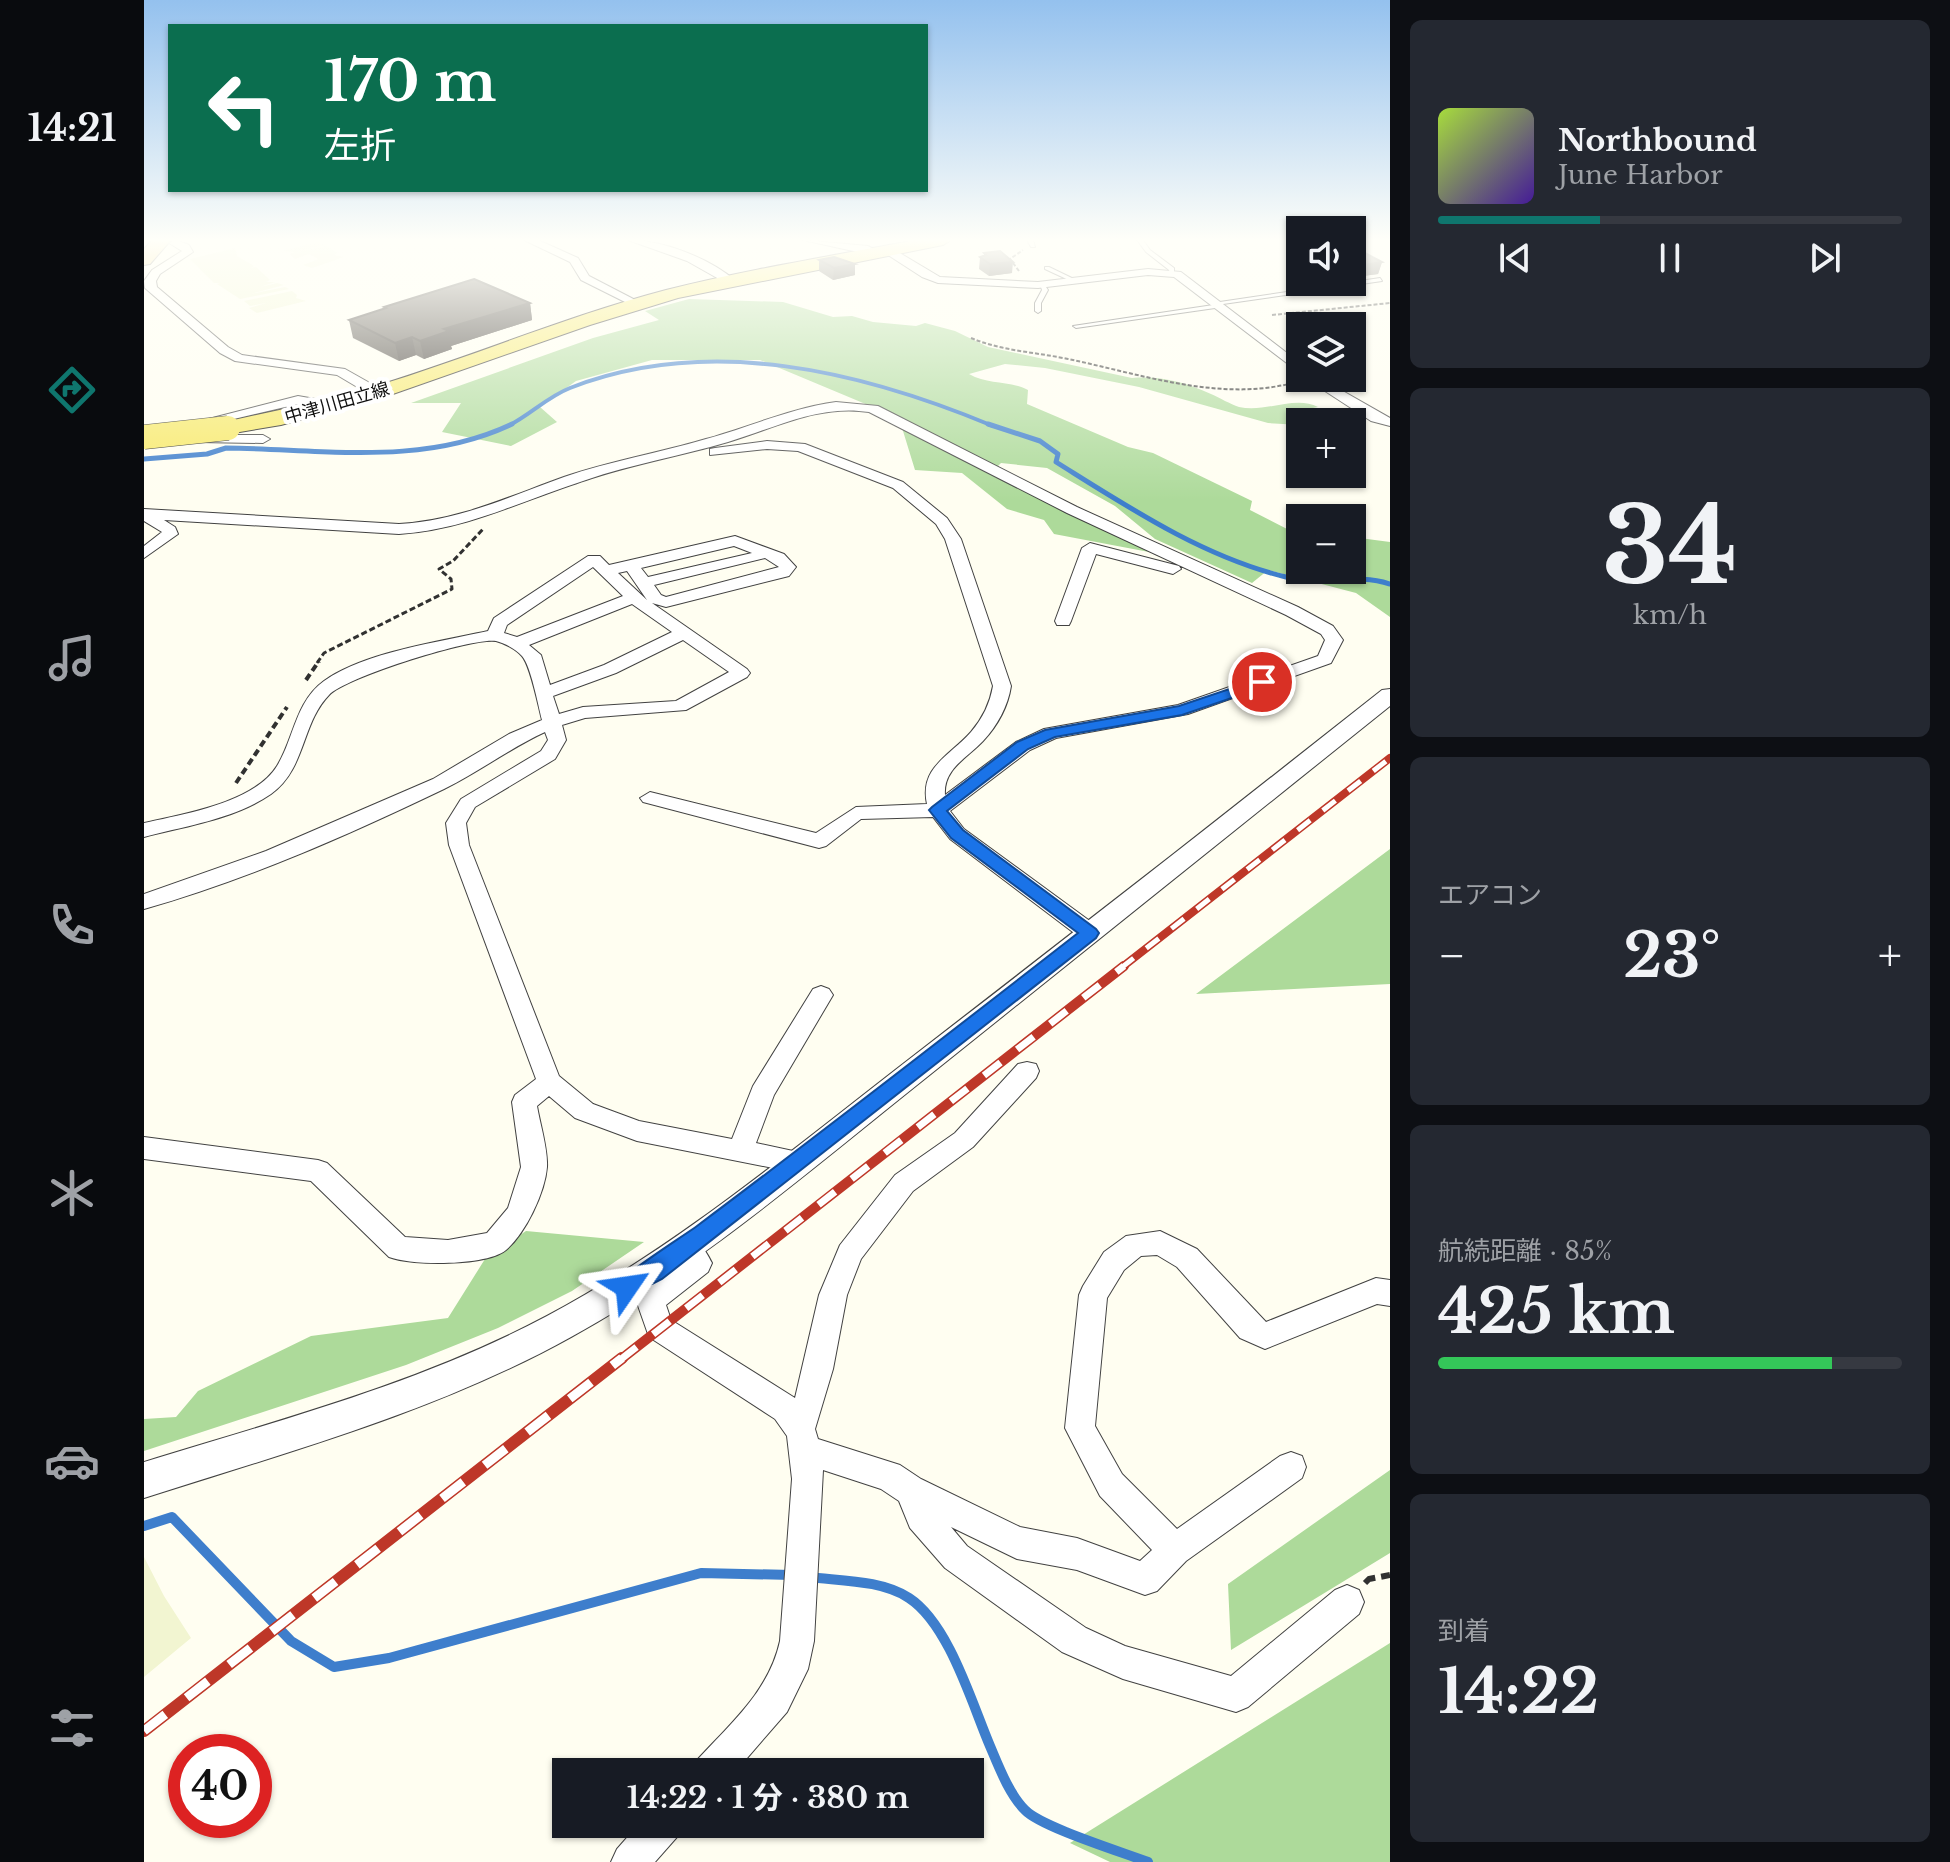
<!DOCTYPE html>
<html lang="ja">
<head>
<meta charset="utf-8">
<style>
	:root { --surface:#171b24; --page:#242831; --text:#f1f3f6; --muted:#9ea1a6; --line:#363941; --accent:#0f766e }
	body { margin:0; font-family:"Libre Baskerville","Noto Sans JP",serif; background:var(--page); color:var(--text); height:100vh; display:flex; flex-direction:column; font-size:30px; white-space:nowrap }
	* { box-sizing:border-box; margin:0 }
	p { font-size:26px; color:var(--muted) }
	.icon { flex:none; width:44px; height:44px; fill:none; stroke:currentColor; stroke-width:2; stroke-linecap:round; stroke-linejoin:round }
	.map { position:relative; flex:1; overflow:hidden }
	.panel { display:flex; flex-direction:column; gap:20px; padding:20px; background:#0d0f14; width:560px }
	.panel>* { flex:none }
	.banner { position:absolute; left:24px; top:24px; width:760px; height:168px; border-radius:0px; box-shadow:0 2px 6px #0004; background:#0b6e4f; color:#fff; overflow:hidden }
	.controls { position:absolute; left:1142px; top:216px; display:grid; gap:16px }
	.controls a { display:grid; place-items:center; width:80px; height:80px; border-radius:0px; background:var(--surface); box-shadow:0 2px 6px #0004; font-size:40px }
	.speed { position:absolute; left:24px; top:1734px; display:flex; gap:16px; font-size:40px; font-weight:700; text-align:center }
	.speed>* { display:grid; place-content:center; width:104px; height:104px; border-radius:50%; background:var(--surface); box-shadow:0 2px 6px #0004; line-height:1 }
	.speed .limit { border:12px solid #d22; background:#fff; color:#111 }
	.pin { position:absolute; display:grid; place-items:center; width:68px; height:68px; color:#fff; margin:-34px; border:4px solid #fff; border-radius:50%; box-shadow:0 2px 8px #0007 }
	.me { position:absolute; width:88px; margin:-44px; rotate:58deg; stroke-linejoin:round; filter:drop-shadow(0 0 6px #0008) }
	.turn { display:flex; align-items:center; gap:28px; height:168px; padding:0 24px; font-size:36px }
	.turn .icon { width:104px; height:104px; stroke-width:2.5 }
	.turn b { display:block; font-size:56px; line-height:68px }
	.big { font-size:60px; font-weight:700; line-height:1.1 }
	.panel .widget { flex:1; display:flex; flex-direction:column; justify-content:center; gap:12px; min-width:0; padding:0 28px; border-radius:12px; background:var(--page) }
	.panel .dial { align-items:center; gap:0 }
	.dial b { font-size:104px; line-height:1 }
	.song { display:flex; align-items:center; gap:24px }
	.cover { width:96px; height:96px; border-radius:12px; background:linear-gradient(135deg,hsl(80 70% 55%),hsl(260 70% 35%)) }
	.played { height:8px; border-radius:4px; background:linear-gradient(90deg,var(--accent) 35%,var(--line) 35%) }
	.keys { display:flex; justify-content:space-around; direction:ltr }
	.heat { display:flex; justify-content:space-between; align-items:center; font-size:44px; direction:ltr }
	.charge { height:12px; border-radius:6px; background:linear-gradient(90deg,#34c759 85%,var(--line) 0) }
	.trip { position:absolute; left:408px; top:1758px; width:432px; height:80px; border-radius:0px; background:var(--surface); box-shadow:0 2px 6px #0004; font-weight:700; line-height:80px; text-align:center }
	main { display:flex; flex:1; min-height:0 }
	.menu { display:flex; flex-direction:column; width:144px; justify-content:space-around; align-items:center; background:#090b0e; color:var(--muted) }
	.menu .icon { width:56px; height:56px }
	.menu .selected { color:var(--accent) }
	.menu b { font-size:36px; color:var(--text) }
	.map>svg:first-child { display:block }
	.farmland { fill:#f2f5d1 }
	.forest { fill:#adda9a }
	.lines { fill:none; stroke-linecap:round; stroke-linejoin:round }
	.stream-far2 { stroke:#3e7ecc; stroke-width:4 }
	.stream-far1 { stroke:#3e7ecc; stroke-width:5 }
	.stream { stroke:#3e7ecc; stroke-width:10 }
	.service-casing { stroke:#424242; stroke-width:2 }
	.minor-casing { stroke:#424242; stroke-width:2 }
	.tertiary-casing { stroke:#424242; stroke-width:2 }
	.primary-casing { stroke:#202020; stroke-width:2 }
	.trunk-casing { stroke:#202020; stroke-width:2 }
	.path-far3 { stroke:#313131; stroke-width:2; stroke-dasharray:4 2; stroke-linecap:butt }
	.path-far2 { stroke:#313131; stroke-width:3; stroke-dasharray:6 3; stroke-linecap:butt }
	.path-far1 { stroke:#313131; stroke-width:4; stroke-dasharray:7 4; stroke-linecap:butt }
	.path { stroke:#313131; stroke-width:6; stroke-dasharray:12 6; stroke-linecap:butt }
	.service { fill:#fff; fill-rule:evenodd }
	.minor { fill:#fff; fill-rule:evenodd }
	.tertiary { fill:#fff; fill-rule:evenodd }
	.primary { fill:#f7e969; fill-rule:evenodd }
	.trunk { fill:#f4d062; fill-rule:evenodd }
	.rail-far2-casing { stroke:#be3728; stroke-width:8 }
	.rail-far1-casing { stroke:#be3728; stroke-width:10 }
	.rail-casing { stroke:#be3728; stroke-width:12 }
	.rail-far2 { stroke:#fff; stroke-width:5; stroke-dasharray:16; stroke-linecap:butt }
	.rail-far1 { stroke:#fff; stroke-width:7; stroke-dasharray:21; stroke-linecap:butt }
	.rail { stroke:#fff; stroke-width:9; stroke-dasharray:27; stroke-linecap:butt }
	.primary-bridge-casing { stroke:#202020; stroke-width:25; stroke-linecap:butt }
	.primary-bridge { stroke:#f7e969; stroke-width:24 }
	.wall { fill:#4c4740 }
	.shaded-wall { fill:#3e3934 }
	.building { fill:#58524b; stroke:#3e3934; stroke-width:2 }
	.route { fill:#1a73e8; stroke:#114b97; stroke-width:2 }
	.labels { text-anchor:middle; stroke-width:8; stroke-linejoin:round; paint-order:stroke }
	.far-street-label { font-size:18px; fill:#0f0f0f; stroke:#fff }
</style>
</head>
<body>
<main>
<nav class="menu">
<b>14:21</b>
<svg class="icon selected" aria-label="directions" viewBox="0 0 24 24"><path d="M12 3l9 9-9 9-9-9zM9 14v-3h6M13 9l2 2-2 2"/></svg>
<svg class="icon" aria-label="music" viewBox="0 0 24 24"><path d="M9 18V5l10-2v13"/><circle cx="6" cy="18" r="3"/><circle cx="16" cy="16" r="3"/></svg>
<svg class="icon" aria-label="phone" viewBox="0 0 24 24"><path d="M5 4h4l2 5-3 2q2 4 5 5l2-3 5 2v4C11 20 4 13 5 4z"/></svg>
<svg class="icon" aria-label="climate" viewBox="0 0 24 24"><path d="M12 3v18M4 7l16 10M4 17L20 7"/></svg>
<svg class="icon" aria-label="car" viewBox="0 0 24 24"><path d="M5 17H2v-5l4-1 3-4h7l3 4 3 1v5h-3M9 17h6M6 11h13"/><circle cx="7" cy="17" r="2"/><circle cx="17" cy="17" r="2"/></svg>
<svg class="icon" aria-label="filters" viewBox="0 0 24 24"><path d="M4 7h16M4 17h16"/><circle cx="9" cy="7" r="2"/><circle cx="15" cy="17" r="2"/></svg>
</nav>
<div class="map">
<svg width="1246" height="1862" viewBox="0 0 1246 1862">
	<rect width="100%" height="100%" fill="#fffef1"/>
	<path class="farmland" d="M174 242 181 245 153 252 182 246 194 253 190 255 200 257 168 268 159 265 180 257 174 259 165 254 151 259 146 254 150 252 138 251Z
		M91 248 93 256 110 266 107 268 112 267 126 280 122 282H131L116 287 133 283 140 285 106 294 141 287 145 289 96 299 73 284 76 283H70L46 259Z
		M148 291 153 295 152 298 162 301 113 313 105 308 122 303 106 306 100 301Z
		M0 1557 20 1596 47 1638 0 1677Z"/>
	<path class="forest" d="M545 299 639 302 689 317 708 316 729 322 772 326 781 323 811 331 844 347 988 378C1018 376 1040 382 1067 394 1076 398 1086 404 1095 407 1122 413 1151 395 1174 407L1164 409 1165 414 1191 422H1156V425L1124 423 995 387 901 368 861 364 825 374C844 385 864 380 884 390L883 404 984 447 1009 453 1108 501 1106 510 1145 530 1156 532V570H1208V537L1246 542V617L1212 593 1124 570 1108 583 1011 539 971 506 903 468 857 463 847 473 1005 552 910 534 900 520 863 509 818 473 771 470 755 418 616 360H508L432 381 396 407 413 422 367 446 298 432 317 403H267L449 338 515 320 501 311Z
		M1246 849V984L1052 994Z
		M382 1231 500 1242 428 1291 354 1328 262 1365 0 1451V1419L32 1417 54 1391 167 1336 304 1318 341 1259Z
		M1246 1470V1553L1087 1650 1084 1584Z
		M1246 1643V1862H966L926 1843Z"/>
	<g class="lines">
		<path class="stream-far2" d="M364 426C386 415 403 397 426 388 565 334 717 371 849 426"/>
		<path class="stream-far1" d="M844 424 896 441 914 454 912 462C984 507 1059 557 1142 577 1177 585 1212 573 1246 584
			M0 459 63 454 82 448C178 449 278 467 368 424"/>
		<path class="stream" d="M0 1526 28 1517 147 1641 190 1667 245 1658 557 1573 648 1575
			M665 1577C697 1581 738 1580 765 1598 805 1624 828 1704 846 1746 855 1767 865 1794 881 1810 897 1827 978 1852 1004 1862"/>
		<g class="service-casing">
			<path id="service" d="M883 240H889L891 247H887Z
				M993 240H999L1006 250 1030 268V274H1026L1025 270 1002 252Z
				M901 267H905L934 281 929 282 901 269Z
				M1236 278 1238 281 1072 305 1069 303Z
				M896 284H900L904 290 897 303V311L894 313 891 311V303L898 290Z
				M1076 304 1079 306 1078 307 932 328 929 326Z"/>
		</g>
		<g class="minor-casing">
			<path id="minor" d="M32 240 45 245 49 252 16 274 12 281 13 287 84 347 98 355 201 369 240 391V397H230L193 375 91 361 76 353 1 288 0 281 8 270 38 251 25 243Z
				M380 240H394L434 258 445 276 499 304 489 306 437 280 426 262Z
				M484 240C519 240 565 258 592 281L582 283 543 261Z
				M659 240 724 246 737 253 732 256Z
				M741 249H749L796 277 894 282 1004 269 1037 272 1156 363V373L1030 277 1004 275 894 288 794 283 778 277 741 253Z
				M1161 378H1176L1246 418V426L1227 421Z
				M154 396 171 399 184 411 177 415 154 404 56 427 49 423Z
				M692 402 734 406 933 507 1154 607 1189 626 1199 640 1187 663 1044 714 912 738 886 750 806 811 820 829 954 927 957 933 954 939H938L806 839 789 817 717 819 682 846 675 848 499 802 496 798 506 792 672 833 712 807 783 804C775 767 806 756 827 732 839 718 846 703 849 686L801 539 792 524 749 488 654 451 623 449 566 455V449L571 448 623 441 661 444 759 482 803 518 817 539 867 686C864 706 853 726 839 741 823 758 799 769 801 795L872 742 900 729 1034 705 1174 656 1181 640 1177 634 1142 615 923 513 725 412C675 404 631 428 584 442 537 456 488 464 442 480 379 500 322 530 255 534L20 520 31 527 34 534 0 558V546L18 532 0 521V509L255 524C314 521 364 497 420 477 466 461 515 453 562 439 606 427 647 408 692 402Z
				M59 435H119L126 439 119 443 54 442 52 439Z
				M591 536 640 554 652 567 645 576 522 607 508 603 603 669 606 673 603 677 542 710 441 718 418 725 422 740 411 759 331 807 322 823 325 845 415 1076 449 1104 495 1121 588 1139 609 1086 669 989 677 986 685 989 689 995 630 1095 612 1143 663 1154 667 1162 663 1170 654 1173 493 1141 431 1118 405 1096 393 1106C396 1124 404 1149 403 1167 401 1193 381 1234 362 1250 343 1266 268 1266 245 1257L167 1181 0 1159V1137L174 1160 183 1163 261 1237 304 1240 343 1233 364 1208 377 1167 368 1102 371 1095 392 1079 305 845 302 823 317 799 397 751 404 740 401 732C366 748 335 772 300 789 204 835 103 880 0 909V894L122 851 289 779 365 734 398 720C394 705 387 666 378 656 372 649 360 643 352 641 329 637 202 677 185 695 157 724 162 769 127 794 91 819 42 826 0 837V823C39 814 110 803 133 766 150 739 151 702 180 681 221 652 295 642 344 631L350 618 444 556H456L465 565ZM590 546 608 553 504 577 497 568ZM621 558 635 567 522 597 517 595 510 585ZM449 567 479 596 373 637 360 633 363 625ZM483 571 503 600 474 573ZM488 604 528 632 460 665 406 685 397 655 385 645ZM539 640 585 672 532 701 439 707 415 714 409 696 472 673Z
				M946 543 1035 566 1037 569 1029 574 952 554 927 621 925 625H913L911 621 938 548Z
				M883 1062 892 1064 895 1071 892 1078 829 1147 769 1191 717 1259 703 1295 689 1369 671 1429 674 1439 756 1465 777 1479 876 1527 933 1538 996 1561 1008 1550 956 1496 921 1428 935 1295 939 1286 960 1252 982 1236 1016 1231 1053 1249 1122 1322 1232 1278 1246 1280V1306L1233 1304 1121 1349 1096 1338 1033 1267 1013 1255 997 1256 980 1270 963 1298 951 1426 978 1474 1033 1529 1136 1456 1147 1452 1158 1456 1162 1467 1158 1478 1042 1561 1013 1591 1001 1595 933 1570 873 1559 807 1527 823 1546 942 1628 981 1646 1087 1676 1191 1590 1203 1585 1215 1590 1220 1602 1215 1614 1104 1707 1092 1712 979 1679 918 1652 801 1568 766 1528 755 1501 737 1489 679 1470 670 1641 664 1669 643 1712 591 1772H549L554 1759C587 1723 625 1691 636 1641L648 1479 643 1436 631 1419 505 1337 492 1300 496 1291 536 1261 528 1248 532 1240C551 1233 560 1247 568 1263L564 1272 522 1305 527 1320 651 1398 675 1295 696 1245 751 1175 811 1133 874 1064Z
				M495 1824H538L533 1837 511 1862H467L473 1849Z"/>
		</g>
		<g class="tertiary-casing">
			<path id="tertiary" d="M1246 689V706C1090 831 934 956 778 1081 665 1171 555 1267 427 1337 294 1411 144 1452 0 1498V1462C136 1420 277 1383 403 1316 532 1247 644 1153 759 1064 920 940 1079 816 1238 690Z"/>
		</g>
		<g class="primary-casing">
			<path id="primary" d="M772 240H807L799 245 534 298 446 325 246 395 137 425 84 434 73 428 76 423C128 411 179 402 229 387 328 357 423 316 522 290 605 269 688 256 772 240Z"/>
		</g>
		<g class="trunk-casing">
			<path id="trunk" d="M8 240H27L6 264 0 265V249Z"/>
		</g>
		<path class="path-far3" d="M875 271 866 259 879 250
			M1128 315 1246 303
			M827 338C858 351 891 352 924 359 997 374 1074 402 1149 383"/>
		<path class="path-far2" d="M173 663 180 653 308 589 307 579 295 569 309 561 340 528"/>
		<path class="path-far1" d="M162 680 175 661
			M92 783 143 707"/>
		<path class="path" d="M1221 1583 1225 1579 1246 1575"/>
		<use href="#service" class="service"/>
		<use href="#minor" class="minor"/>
		<use href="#tertiary" class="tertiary"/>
		<use href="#primary" class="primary"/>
		<use href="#trunk" class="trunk"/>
		<g class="rail-far2-casing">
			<path id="rail-far2" d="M977 968 1246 758"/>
		</g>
		<g class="rail-far1-casing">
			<path id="rail-far1" d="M476 1360 980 966"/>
		</g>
		<g class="rail-casing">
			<path id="rail" d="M0 1731 478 1358"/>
		</g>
		<use href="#rail-far2" class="rail-far2"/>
		<use href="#rail-far1" class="rail-far1"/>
		<use href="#rail" class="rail"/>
		<g class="primary-bridge-casing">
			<path id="primary-bridge" d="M0 437 84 428"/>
		</g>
		<use href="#primary-bridge" class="primary-bridge"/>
	</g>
	<path class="wall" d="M840 253 868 273 845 276 835 269 836 257 840 256Z
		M1208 255 1238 262 1234 274 1211 277 1209 276 1208 278Z
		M675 260 711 275 689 280 675 271Z
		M386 303 388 320 307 346 308 349 280 359 272 355 255 361 209 338 205 320 240 309V307Z"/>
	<path class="shaded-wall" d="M869 262 868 273 845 276 846 264Z
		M1238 262 1234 274 1211 277 1214 266Z
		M711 264V275L689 280 690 268Z
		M386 303 388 320 307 346 308 349 280 359 276 341 300 329Z
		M268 337 272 355 255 361 251 343Z"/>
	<path class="building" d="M856 251 869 262 846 264 836 257 842 255 840 253Z
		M1219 252 1238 262 1214 266 1208 263V255Z
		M690 257 711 264 690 268 675 260Z
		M330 279 386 303 300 329 305 331 276 341 268 337 251 343 205 320 242 308 240 307Z"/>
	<linearGradient id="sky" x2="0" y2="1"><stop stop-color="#94c1ee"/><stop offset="0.48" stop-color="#fffff9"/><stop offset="1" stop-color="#fffff9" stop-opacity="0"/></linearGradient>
	<rect width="1246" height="501" fill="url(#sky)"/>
	<path class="route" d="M1118 678 1125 682 1123 686 1038 715 911 737 884 749 803 811 819 830 952 929 955 933 952 938 518 1279 483 1297 475 1294 471 1287C476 1276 538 1237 553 1226 681 1130 807 1032 934 933L807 838 785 810 788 807 873 742 901 730 1035 706Z"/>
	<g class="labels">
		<g class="far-street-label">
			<text transform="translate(193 403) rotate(-16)" y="6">中津川田立線</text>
		</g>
	</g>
</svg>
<div class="controls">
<a><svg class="icon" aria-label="sound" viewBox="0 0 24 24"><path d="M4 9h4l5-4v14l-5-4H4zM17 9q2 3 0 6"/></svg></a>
<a><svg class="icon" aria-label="layers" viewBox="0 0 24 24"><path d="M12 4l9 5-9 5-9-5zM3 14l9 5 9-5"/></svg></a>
<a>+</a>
<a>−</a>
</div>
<div class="speed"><div class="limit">40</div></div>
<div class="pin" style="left:1118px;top:682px;background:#d93025"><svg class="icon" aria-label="arrive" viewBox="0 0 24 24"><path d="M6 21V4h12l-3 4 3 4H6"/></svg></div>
<svg class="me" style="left:483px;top:1287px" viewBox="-20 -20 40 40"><path d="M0-17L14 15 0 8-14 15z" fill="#1a73e8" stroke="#fff" stroke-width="4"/></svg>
<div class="trip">14:22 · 1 分 · 380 m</div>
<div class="banner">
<div class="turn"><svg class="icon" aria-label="left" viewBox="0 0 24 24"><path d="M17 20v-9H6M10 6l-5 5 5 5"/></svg><div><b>170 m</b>左折</div></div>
</div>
</div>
<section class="panel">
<div class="widget">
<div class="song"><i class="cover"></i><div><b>Northbound</b><p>June Harbor</p></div></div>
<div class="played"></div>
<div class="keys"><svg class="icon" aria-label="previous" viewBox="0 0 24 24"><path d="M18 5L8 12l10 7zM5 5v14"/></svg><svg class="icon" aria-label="pause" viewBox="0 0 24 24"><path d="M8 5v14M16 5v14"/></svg><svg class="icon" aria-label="next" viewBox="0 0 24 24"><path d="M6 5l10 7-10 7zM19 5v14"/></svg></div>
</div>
<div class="widget dial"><b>34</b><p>km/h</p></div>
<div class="widget"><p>エアコン</p>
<div class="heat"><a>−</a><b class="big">23°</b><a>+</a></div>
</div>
<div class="widget"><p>航続距離 · 85%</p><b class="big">425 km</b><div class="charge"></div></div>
<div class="widget"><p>到着</p><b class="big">14:22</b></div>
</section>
</main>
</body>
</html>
